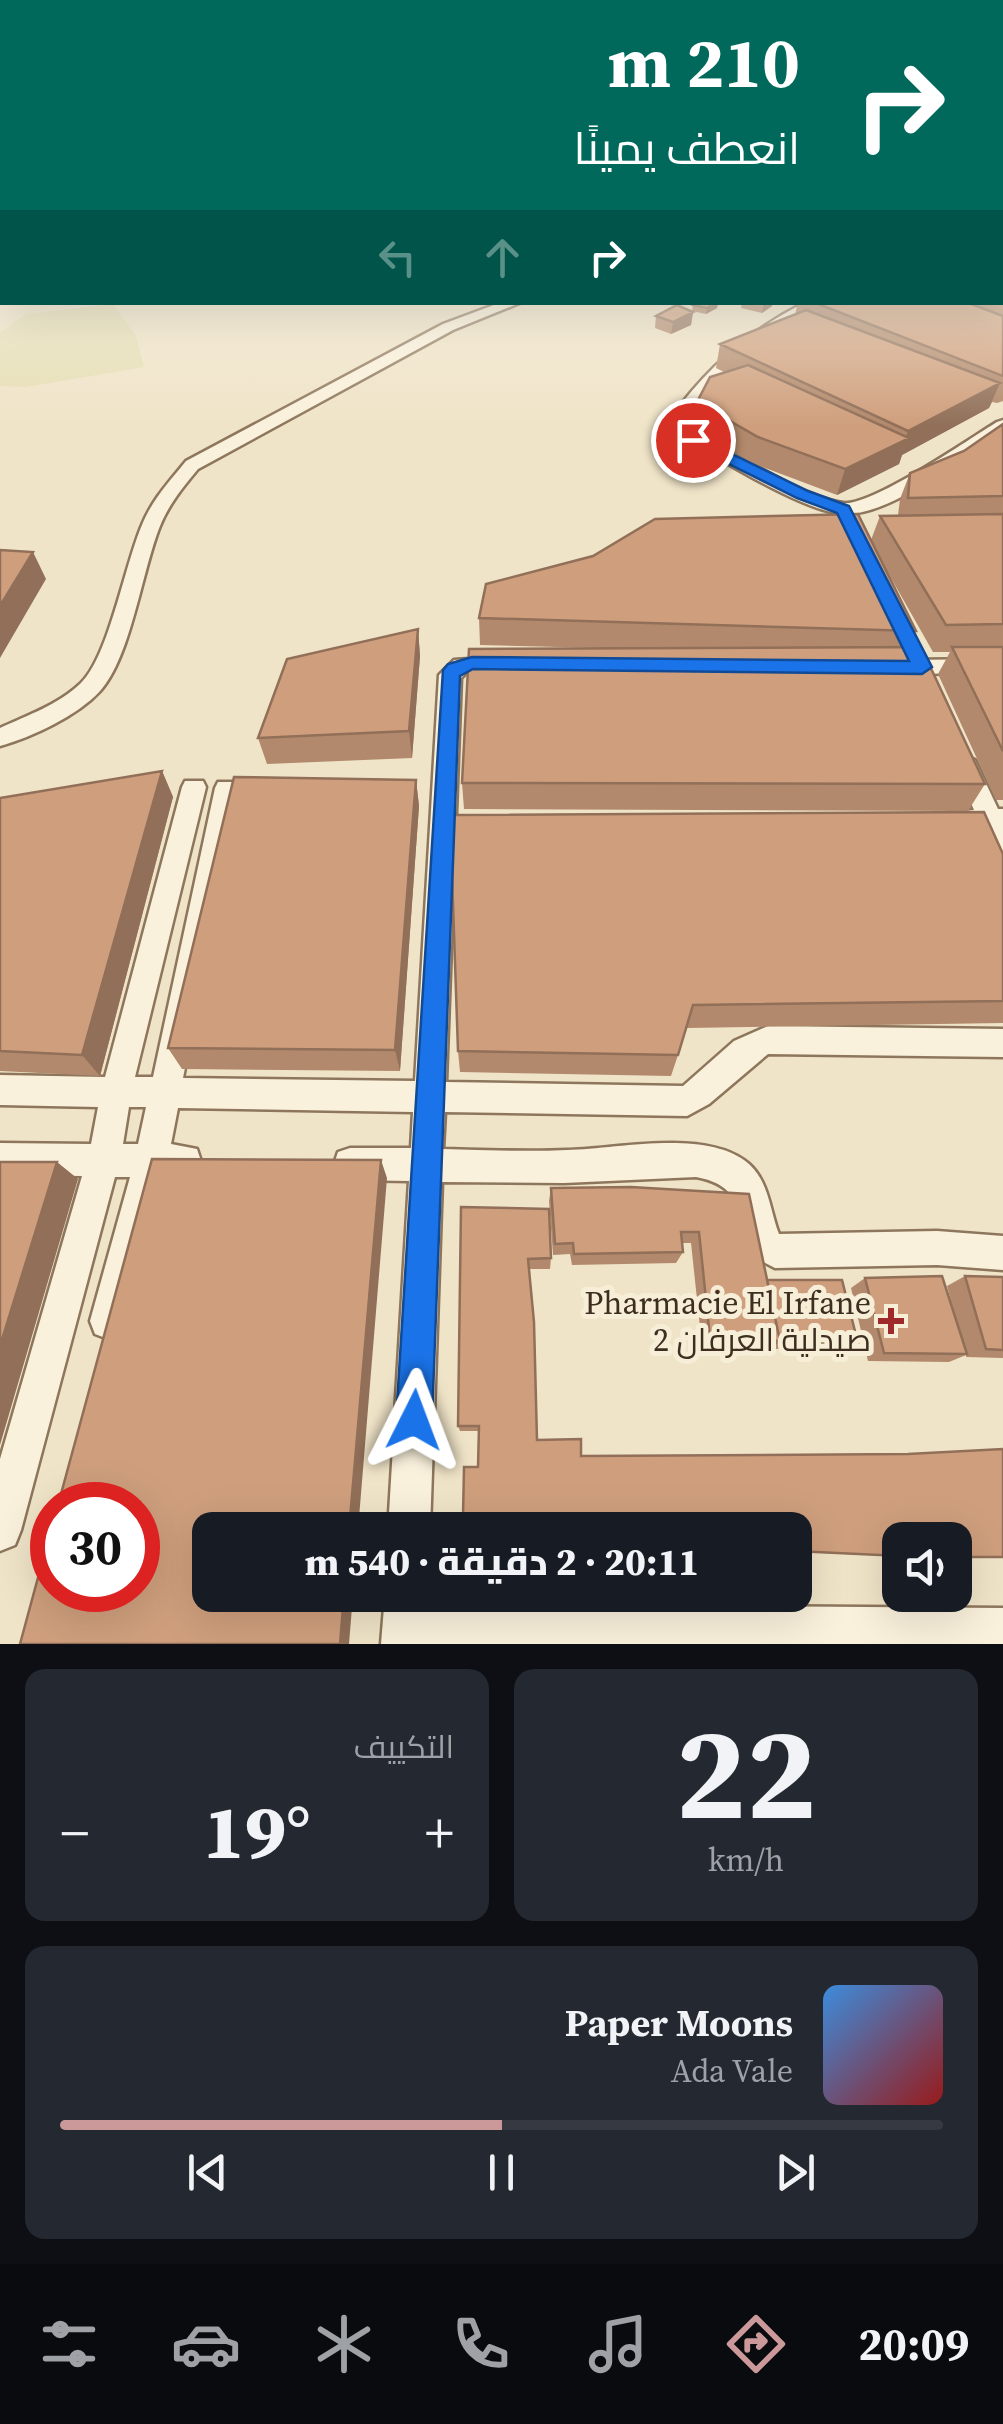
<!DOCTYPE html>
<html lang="ar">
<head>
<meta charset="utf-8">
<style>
	:root { --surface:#171b24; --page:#242831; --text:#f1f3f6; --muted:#9ea1a6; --line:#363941; --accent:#cc999b }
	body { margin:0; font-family:"Source Serif 4",Cairo,serif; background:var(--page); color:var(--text); direction:rtl; height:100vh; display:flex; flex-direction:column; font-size:38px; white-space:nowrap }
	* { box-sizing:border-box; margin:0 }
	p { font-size:32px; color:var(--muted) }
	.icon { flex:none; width:55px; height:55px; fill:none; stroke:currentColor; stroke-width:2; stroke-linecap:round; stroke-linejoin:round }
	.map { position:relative; height:1644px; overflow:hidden; direction:ltr }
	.details { display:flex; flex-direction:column; gap:25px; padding:25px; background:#0d0f14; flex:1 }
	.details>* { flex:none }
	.hud { position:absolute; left:0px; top:0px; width:1005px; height:305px; box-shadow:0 10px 40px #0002; direction:rtl; background:#00695c; color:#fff; overflow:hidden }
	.tools { position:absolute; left:882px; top:1522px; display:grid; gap:20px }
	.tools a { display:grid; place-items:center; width:90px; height:90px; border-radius:20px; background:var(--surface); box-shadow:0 10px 40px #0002; font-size:50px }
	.speed { position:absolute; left:30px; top:1482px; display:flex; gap:20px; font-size:50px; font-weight:700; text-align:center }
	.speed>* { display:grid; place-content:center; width:130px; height:130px; border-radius:50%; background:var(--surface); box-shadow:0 10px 40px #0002; line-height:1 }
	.speed .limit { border:15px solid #d22; background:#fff; color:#111 }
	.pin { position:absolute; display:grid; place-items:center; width:85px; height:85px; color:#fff; margin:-42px; border:5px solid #fff; border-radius:50%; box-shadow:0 2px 10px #0007 }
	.me { position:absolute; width:110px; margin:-55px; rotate:3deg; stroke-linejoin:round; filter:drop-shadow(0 0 8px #0008) }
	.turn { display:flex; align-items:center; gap:35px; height:210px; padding:0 40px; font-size:45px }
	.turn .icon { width:130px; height:130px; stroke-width:2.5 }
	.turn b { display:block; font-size:70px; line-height:85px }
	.lanes { display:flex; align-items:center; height:95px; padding:0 40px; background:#0003; justify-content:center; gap:50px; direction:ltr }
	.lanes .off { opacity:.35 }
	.big { font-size:75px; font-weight:800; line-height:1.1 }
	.details .widget { flex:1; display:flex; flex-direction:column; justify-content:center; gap:15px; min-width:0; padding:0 35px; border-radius:20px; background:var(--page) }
	.details .dial { align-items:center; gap:0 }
	.dial b { font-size:130px; line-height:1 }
	.song { display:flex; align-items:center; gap:30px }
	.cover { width:120px; height:120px; border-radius:15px; background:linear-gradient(135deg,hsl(210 70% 55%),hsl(0 70% 35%)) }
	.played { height:10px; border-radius:5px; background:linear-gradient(90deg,var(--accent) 50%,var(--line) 50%) }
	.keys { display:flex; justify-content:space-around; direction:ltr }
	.heat { display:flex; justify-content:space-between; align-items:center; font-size:55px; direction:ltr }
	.details .tiles { flex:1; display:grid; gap:25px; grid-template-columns:1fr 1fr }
	.widget:last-child { grid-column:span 2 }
	.trip { position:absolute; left:192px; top:1512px; width:620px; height:100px; border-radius:20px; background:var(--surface); box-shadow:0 10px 40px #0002; font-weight:800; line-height:100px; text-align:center; direction:rtl }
	.dock { display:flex; height:160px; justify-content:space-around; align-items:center; background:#090b0e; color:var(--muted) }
	.dock .icon { width:70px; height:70px }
	.dock .on { color:var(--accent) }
	.dock b { font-size:45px; color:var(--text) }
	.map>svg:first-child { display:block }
	.farmland { fill:#e6deb5 }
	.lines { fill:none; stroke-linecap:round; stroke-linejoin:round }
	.minor-casing { stroke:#8d765c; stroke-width:5 }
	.minor { fill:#faf1dc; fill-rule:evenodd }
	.wall { fill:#b2896c }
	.shaded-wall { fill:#916f58 }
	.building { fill:#cf9f7d; stroke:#916f58; stroke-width:2.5 }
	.route { fill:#1a73e8; stroke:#114b97; stroke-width:2.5 }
	.poi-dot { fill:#9e2a2b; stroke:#f7eed8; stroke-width:4 }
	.labels { text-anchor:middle; stroke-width:10; stroke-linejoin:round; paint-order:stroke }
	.near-poi-label { font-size:32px; fill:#3d2e20; stroke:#f7eed8; text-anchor:end }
</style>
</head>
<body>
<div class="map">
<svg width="1003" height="1644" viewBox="0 0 1003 1644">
	<rect width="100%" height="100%" fill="#f0e4c8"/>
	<path class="farmland" d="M113 304 136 336 144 367 26 387 0 386V333L26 314Z"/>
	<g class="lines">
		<g class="minor-casing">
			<path id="minor" d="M502 302H522L453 330 198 469C183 487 169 504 160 526 142 570 131 657 100 691 77 716 32 737 0 746V728C28 715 58 705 81 683 109 656 125 564 142 525 152 500 169 482 186 461L443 324Z
				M806 302H823L744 353 712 384 687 418 691 429C732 451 799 496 843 503 871 507 969 439 997 422L1003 420V432C963 457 893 514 846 514 806 514 716 456 678 435L671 418C707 367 750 330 806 302Z
				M500 657 511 664 508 669 467 672 461 678 446 1082 683 1086 734 1041 768 1026 1003 1029V1057L768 1054 709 1104 687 1116 445 1112 443 1149C485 1150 526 1152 567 1150 618 1149 708 1128 749 1164 769 1182 770 1211 779 1234L937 1231 1003 1236V1270L937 1265 775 1268 752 1256C736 1217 746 1186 696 1177L564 1183 442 1182 430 1530H388L409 1181 350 1180 338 1176 334 1164 338 1152 350 1148H411L413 1112 178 1108 171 1144 197 1149 201 1161 197 1173 185 1177H163L126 1321 121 1334 108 1339 95 1334 90 1321 130 1177H115L21 1530 15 1545 0 1551V1459L82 1176 0 1175V1143L91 1144 98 1107 0 1105V1075L105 1077 182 787 185 781H203L206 787 135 1077H153L215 788 218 782H236L239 788 183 1078 415 1081 439 675 454 660ZM129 1107H146L138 1144H123Z
				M1003 659V673L900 674 889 667 900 660Z
				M967 757 975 760 998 809H1003V858L994 855 982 829 946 827 943 820 946 813 974 810 955 766Z
				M385 1595H427V1604L1003 1608V1644H381Z"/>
		</g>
		<use href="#minor" class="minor"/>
	</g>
	<path class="wall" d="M1003 263V401L997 403 992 402 989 408 902 455 899 464 837 495 752 463 693 427 697 402 724 372 716 368 720 344 795 315 798 302H1002Z
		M696 302H718L717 308 706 314 692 311 693 305Z
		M742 302H773L772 306 762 313 741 308Z
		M693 312 691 325 671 334 655 328 656 316Z
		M1003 424V800H996L938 674 950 652H933L887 571 916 631 909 647 985 784 968 811 464 809 462 783 600 648 480 645 479 618 871 540 880 516 898 515 900 499 910 473 964 451Z
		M418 629 420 656 412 758 267 764 258 738Z
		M162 771 173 797 100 1076 0 1071V798Z
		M416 780 419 806 400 1071 182 1069 168 1048Z
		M1003 854V1023L687 1028 671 1076 460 1072 458 1051Z
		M551 1188 749 1194 767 1280 858 1343 849 1348 769 1349 702 1346 691 1243H682L683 1252 676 1263 572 1265 570 1254 553 1255 549 1201Z
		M549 1209 551 1258 550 1269H529L471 1518H465L463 1517 478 1467 479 1431H460L458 1426Z
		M965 1276 1003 1277V1358L966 1357V1355L949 1362 868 1361 851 1288 865 1278 956 1319 947 1286Z"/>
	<path class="shaded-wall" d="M716 302H718L717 308 706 314 707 308Z
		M764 302H773L772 306 762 313Z
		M693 312 691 325 671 334 673 322Z
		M1000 383 989 408 902 455 899 464 837 495 845 469 905 439 908 431Z
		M33 552 46 579 0 658V606Z
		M418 629 420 656 412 758 409 731Z
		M162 771 173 797 100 1076 82 1055Z
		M416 780 419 806 400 1071 395 1050Z
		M381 1160 387 1178 358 1530H349Z
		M57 1162 78 1179 0 1445V1346Z
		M344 1595H353L349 1644H340Z"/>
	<path class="building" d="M696 302H716L707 308 693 305Z
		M813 302H966L1003 316V376Z
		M677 305 693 312 673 322 656 316Z
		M806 310 1000 383 908 431 720 344Z
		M748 365 909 438 845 469 758 437 697 402 710 377Z
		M1003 424V496L908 498 910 473 964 451Z
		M858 514 916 631 479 618 486 584 593 556 655 519Z
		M1003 514V624L946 625 880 516Z
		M0 550 33 552 0 606Z
		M418 629 409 731 258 738 287 659Z
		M921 647 985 784 462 783 469 649Z
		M952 647H1003V751Z
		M162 771 82 1055 0 1051V798Z
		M234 777 416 780 395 1050 168 1048Z
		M984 812 1003 854V1001L693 1005 678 1055 458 1051 450 815Z
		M152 1159 381 1160 349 1530H210V1595H344L340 1644H20L52 1526V1590H138V1505H58Z
		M0 1162H57L0 1346Z
		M631 1187 749 1194 780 1341 710 1338 699 1232H681L683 1252 574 1254 573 1243 555 1244 551 1188Z
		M461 1207 549 1209 551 1258 528 1259 534 1322 537 1440 581 1439V1456L908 1454 1003 1449V1557H955V1540H900V1556L795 1551V1530H471V1517H463L464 1467H478L479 1426H458Z
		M942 1276 967 1354 884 1353 865 1278Z
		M965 1276 1003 1277V1350L986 1349Z
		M767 1280H842L858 1343H777L780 1341Z"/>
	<linearGradient id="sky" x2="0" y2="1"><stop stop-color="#8fbad6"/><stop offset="0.46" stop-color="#f8f3e6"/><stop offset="1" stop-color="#f8f3e6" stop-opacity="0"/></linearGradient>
	<rect width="1003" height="426" fill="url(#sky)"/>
	<path class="route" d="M693 435 808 491 849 506 932 667 922 674 473 669 460 676 432 1420 426 1432 414 1437 402 1432 396 1420 443 670 448 664 472 657 909 661 837 513 797 498 687 443V436Z"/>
	<path class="poi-dot" d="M886 1306h10v10h10v10h-10v10h-10v-10h-10v-10h10z"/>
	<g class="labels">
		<g class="near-poi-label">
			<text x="871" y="1314">Pharmacie El Irfane<tspan x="871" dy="37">صيدلية العرفان 2</tspan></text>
		</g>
	</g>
</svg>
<div class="tools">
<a><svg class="icon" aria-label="sound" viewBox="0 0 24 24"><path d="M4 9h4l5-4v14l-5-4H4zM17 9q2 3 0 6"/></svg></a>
</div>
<div class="speed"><div class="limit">30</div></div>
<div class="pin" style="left:693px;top:440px;background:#d93025"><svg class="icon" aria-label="arrive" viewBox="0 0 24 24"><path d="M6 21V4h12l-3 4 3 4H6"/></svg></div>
<svg class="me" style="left:414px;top:1420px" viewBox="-20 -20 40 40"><path d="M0-17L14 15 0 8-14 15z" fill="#1a73e8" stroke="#fff" stroke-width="4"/></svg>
<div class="trip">20:11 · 2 دقيقة · 540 m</div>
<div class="hud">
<div class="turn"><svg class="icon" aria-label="right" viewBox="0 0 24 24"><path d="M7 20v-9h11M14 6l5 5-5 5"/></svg><div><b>210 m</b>انعطف يمينًا</div></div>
<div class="lanes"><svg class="icon off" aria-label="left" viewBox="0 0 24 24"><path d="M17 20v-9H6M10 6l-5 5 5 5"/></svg><svg class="icon off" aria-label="ahead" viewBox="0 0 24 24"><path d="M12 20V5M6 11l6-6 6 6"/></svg><svg class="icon" aria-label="right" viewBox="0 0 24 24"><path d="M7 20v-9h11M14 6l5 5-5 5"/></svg></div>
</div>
</div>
<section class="details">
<div class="tiles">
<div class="widget dial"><b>22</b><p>km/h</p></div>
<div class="widget"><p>التكييف</p>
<div class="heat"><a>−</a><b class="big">19°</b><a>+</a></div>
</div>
<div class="widget">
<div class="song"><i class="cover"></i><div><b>Paper Moons</b><p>Ada Vale</p></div></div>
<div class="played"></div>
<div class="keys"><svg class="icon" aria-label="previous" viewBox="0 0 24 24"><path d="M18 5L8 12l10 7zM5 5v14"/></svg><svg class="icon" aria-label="pause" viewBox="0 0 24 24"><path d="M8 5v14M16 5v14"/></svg><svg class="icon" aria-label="next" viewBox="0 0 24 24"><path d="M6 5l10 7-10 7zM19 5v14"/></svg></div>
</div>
</div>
</section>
<nav class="dock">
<b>20:09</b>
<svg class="icon on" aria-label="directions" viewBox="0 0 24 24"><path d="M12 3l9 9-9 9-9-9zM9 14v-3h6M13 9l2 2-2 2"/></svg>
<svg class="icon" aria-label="music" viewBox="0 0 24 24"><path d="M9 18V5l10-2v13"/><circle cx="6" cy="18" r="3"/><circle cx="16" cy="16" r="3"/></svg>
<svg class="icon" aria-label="phone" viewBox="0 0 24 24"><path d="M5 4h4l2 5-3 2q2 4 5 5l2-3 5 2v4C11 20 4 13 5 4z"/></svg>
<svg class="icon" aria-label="climate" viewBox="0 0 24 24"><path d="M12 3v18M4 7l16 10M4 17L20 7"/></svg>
<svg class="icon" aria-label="car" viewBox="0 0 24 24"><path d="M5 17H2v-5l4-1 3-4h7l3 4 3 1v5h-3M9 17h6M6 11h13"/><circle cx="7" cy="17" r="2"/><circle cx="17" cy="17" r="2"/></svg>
<svg class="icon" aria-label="filters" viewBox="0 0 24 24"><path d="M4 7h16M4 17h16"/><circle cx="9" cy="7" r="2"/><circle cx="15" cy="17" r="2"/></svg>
</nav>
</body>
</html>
